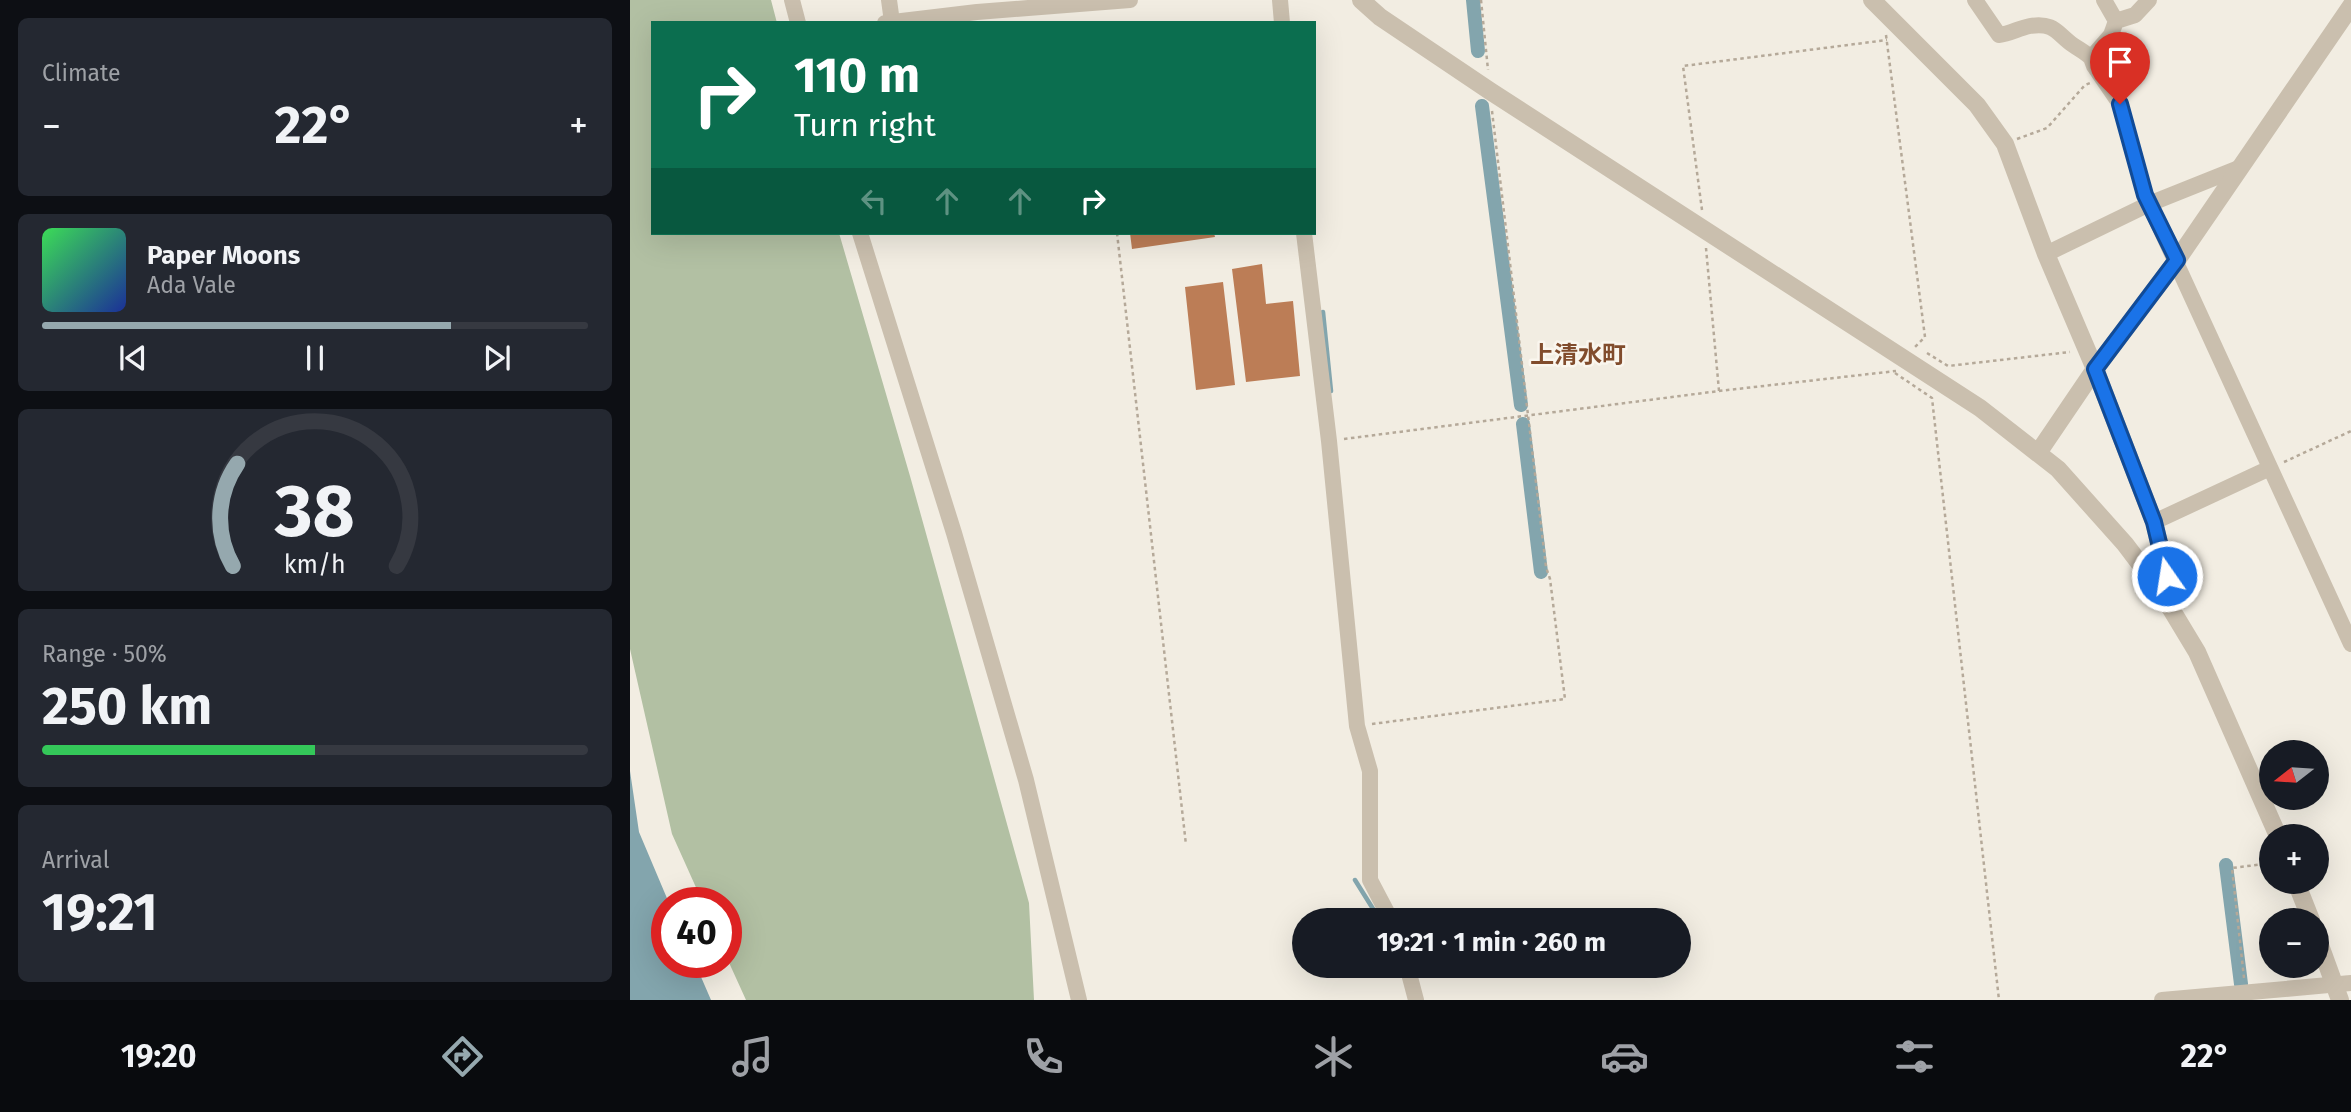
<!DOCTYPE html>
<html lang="en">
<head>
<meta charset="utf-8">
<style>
	:root { --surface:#171b24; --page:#242831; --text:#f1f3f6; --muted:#9ea1a6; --line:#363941; --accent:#95a8ae }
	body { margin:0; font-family:"Fira Sans","Noto Sans JP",sans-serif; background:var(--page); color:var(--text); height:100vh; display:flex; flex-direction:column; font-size:26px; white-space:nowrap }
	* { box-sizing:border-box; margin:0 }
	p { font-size:23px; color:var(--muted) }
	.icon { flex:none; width:38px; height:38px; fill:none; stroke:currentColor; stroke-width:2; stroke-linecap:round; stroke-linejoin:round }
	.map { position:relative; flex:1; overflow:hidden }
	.sheet { display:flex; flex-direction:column; gap:18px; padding:18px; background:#0d0f14; width:630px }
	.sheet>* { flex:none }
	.top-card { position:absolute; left:21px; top:21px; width:665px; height:214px; border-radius:0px; box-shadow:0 7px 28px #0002; background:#0b6e4f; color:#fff; overflow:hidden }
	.needle { width:46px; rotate:253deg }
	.tools { position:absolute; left:1629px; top:740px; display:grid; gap:14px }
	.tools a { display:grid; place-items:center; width:70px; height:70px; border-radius:50%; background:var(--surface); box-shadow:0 7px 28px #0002; font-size:35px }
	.speed { position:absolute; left:21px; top:887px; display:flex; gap:14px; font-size:35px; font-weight:700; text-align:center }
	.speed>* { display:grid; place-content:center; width:91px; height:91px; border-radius:50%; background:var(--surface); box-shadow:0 7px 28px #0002; line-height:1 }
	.speed .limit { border:10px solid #d22; background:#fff; color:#111 }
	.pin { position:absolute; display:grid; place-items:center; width:60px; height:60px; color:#fff; margin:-72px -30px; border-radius:50% 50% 50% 0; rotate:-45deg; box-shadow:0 0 7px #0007 }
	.pin .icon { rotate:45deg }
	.me { position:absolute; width:77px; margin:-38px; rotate:347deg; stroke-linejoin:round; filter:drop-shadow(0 0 5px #0008) }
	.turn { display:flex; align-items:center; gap:24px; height:147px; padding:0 28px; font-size:32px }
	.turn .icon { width:91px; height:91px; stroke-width:2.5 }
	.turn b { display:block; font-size:49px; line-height:60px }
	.lanes { display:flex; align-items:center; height:66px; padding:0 28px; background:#0003; justify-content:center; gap:35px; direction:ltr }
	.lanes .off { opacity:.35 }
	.big { font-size:52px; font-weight:700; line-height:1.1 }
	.sheet .card { flex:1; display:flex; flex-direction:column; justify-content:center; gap:10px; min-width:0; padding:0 24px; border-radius:10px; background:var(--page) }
	.sheet .dial { align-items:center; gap:0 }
	.dial svg { height:182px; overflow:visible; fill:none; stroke:var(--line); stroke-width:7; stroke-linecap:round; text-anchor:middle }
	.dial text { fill:var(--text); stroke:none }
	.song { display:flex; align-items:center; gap:21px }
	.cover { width:84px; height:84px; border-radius:10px; background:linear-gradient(135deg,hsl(130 70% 55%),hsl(230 70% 35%)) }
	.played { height:7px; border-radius:4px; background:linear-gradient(90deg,var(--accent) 75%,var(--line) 75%) }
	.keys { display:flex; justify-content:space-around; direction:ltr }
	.heat { display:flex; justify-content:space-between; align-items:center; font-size:38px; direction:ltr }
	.charge { height:10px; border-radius:5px; background:linear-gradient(90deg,#34c759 50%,var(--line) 0) }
	.trip { position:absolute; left:662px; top:908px; width:399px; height:70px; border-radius:35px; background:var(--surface); box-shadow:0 7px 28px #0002; font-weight:700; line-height:70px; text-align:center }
	.tab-bar { display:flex; height:112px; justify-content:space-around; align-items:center; background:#090b0e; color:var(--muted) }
	.tab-bar .icon { width:49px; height:49px }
	.tab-bar .current { color:var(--accent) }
	.tab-bar b { font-size:32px; color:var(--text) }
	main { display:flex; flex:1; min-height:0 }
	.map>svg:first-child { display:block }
	.green { fill:#b2c0a3 }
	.water { fill:#83a5ad }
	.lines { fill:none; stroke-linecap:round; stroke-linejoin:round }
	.stream { stroke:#83a5ad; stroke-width:4.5 }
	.canal { stroke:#83a5ad; stroke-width:14 }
	.building { fill:#bc7d56 }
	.path { stroke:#b5a999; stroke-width:2.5; stroke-dasharray:3.5 3.5; stroke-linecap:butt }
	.minor { stroke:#cabfae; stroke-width:16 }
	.tertiary { stroke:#cabfae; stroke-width:18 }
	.route-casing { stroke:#114b97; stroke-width:18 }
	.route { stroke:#1a73e8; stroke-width:12 }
	.labels { text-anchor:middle; stroke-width:5; stroke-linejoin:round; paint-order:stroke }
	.quarter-label { font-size:24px; font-weight:bold; fill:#814c2c; stroke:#faf6ee }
</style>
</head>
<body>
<main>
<section class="sheet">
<div class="card"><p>Climate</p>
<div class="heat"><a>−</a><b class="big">22°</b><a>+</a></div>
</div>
<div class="card">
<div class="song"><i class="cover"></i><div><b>Paper Moons</b><p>Ada Vale</p></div></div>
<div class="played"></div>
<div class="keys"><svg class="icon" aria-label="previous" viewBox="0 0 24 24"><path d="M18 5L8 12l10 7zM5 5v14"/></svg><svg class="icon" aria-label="pause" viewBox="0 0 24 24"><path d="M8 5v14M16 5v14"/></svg><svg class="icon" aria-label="next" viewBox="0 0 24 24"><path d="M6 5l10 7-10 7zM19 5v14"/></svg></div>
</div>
<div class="card dial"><svg viewBox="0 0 100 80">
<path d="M14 69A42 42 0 1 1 86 69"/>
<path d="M14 69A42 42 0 0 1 16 24" stroke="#95a8ae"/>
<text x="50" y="56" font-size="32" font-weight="700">38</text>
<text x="50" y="72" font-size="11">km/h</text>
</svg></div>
<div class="card"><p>Range · 50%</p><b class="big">250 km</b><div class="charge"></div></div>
<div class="card"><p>Arrival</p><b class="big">19:21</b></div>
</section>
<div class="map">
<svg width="1721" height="1000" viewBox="0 0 1721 1000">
	<rect width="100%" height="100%" fill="#f2ede2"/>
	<path class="green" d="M0 0H141L147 23H23V233H209L280 476 399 903 404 1000H116L96 956V903H73L42 834 0 649Z"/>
	<path class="water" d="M0 771 9 832 39 903H37V962L65 963 81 1000H0Z"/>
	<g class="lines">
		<path class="stream" d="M693 312 701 391
			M725 880 750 920"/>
		<path class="canal" d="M843 0 848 51
			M852 106 891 405
			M893 424 911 572
			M1596 865 1611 984"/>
	</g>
	<path class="building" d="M500 233H584L585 237 502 249Z
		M632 264 636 304 663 301 670 376 616 382 602 269Z
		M593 282 605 385 566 390 555 287Z"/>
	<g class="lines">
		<path class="path" d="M851 0 858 70
			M1256 35 1295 337 1285 347
			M1387 139 1417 128 1455 85 1460 83
			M1072 210 1053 66 1257 40
			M487 233 556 845
			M1076 248 1089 391
			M1297 353 1318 366 1440 352
			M1265 373 1302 398 1369 1000
			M714 439 1089 391 1266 371
			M1654 462 1721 431
			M742 724 935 699 920 579 916 567 862 111
			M1614 978 1602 868 1642 863"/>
		<path class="minor" d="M162 0 168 23
			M259 0 262 22
			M650 0 652 23
			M1345 0 1369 35C1380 34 1389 28 1400 26 1425 22 1427 34 1443 45 1450 50 1455 52 1461 58
			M1474 0 1486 21 1481 35 1461 58 1464 66 1490 104 1515 195 1721 644
			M1486 21 1505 15 1519 0
			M255 23 347 12 500 0
			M230 233 324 533 396 780 449 1000
			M674 233 699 441 727 726 740 771V880L761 920
			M1416 254 1519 204 1609 168
			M1524 522 1640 468
			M777 966 786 1000
			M1532 1000 1721 983"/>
		<path class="tertiary" d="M731 0 750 17 860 91 1350 408 1428 469 1495 544 1529 589 1567 652 1648 836
			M1242 0 1347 105 1375 144 1416 254 1465 369 1524 522 1537 576 1529 589
			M1408 453 1465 369 1547 260 1721 6
			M1666 882 1681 920
			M1687 937 1710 1000"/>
	</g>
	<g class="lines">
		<g class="route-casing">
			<path id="route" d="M1490 104 1515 195 1547 260 1465 369 1524 522 1537 576"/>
		</g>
		<use href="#route" class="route"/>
	</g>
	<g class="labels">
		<g class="quarter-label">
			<text x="948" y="363">上清水町</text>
		</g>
	</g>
</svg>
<div class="tools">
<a><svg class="needle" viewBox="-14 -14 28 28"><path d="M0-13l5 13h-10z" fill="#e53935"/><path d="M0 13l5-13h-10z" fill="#9ea1a6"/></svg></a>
<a>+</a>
<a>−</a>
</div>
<div class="speed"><div class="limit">40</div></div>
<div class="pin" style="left:1490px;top:104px;background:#d93025"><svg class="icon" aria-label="arrive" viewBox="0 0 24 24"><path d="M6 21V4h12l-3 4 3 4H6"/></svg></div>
<svg class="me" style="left:1537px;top:576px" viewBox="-20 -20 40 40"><circle r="17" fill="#1a73e8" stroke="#fff" stroke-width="3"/><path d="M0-11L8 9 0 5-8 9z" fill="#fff"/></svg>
<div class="trip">19:21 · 1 min · 260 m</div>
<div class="top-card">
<div class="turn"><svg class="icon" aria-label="right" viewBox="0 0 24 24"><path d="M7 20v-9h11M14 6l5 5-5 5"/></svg><div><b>110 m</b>Turn right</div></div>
<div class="lanes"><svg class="icon off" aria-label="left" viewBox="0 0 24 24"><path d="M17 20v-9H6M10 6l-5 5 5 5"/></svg><svg class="icon off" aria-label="ahead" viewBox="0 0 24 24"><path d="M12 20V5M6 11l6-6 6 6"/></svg><svg class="icon off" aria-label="ahead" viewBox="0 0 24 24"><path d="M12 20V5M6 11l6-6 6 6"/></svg><svg class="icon" aria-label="right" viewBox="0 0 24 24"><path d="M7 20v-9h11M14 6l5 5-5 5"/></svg></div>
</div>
</div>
</main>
<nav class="tab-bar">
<b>19:20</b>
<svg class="icon current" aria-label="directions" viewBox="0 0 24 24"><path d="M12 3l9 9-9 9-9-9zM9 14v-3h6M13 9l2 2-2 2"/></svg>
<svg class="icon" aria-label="music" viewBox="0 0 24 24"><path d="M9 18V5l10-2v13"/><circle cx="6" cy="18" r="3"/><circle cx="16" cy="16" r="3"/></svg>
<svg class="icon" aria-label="phone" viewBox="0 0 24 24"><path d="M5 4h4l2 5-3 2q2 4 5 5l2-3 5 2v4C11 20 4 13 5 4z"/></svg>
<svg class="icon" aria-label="climate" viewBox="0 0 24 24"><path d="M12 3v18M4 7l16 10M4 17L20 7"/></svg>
<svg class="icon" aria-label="car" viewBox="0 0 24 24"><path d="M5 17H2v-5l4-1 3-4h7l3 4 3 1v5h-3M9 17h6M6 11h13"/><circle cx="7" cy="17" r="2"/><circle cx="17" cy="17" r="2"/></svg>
<svg class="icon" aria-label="filters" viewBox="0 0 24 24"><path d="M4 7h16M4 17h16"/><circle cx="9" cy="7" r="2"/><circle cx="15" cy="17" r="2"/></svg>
<b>22°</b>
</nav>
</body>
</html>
